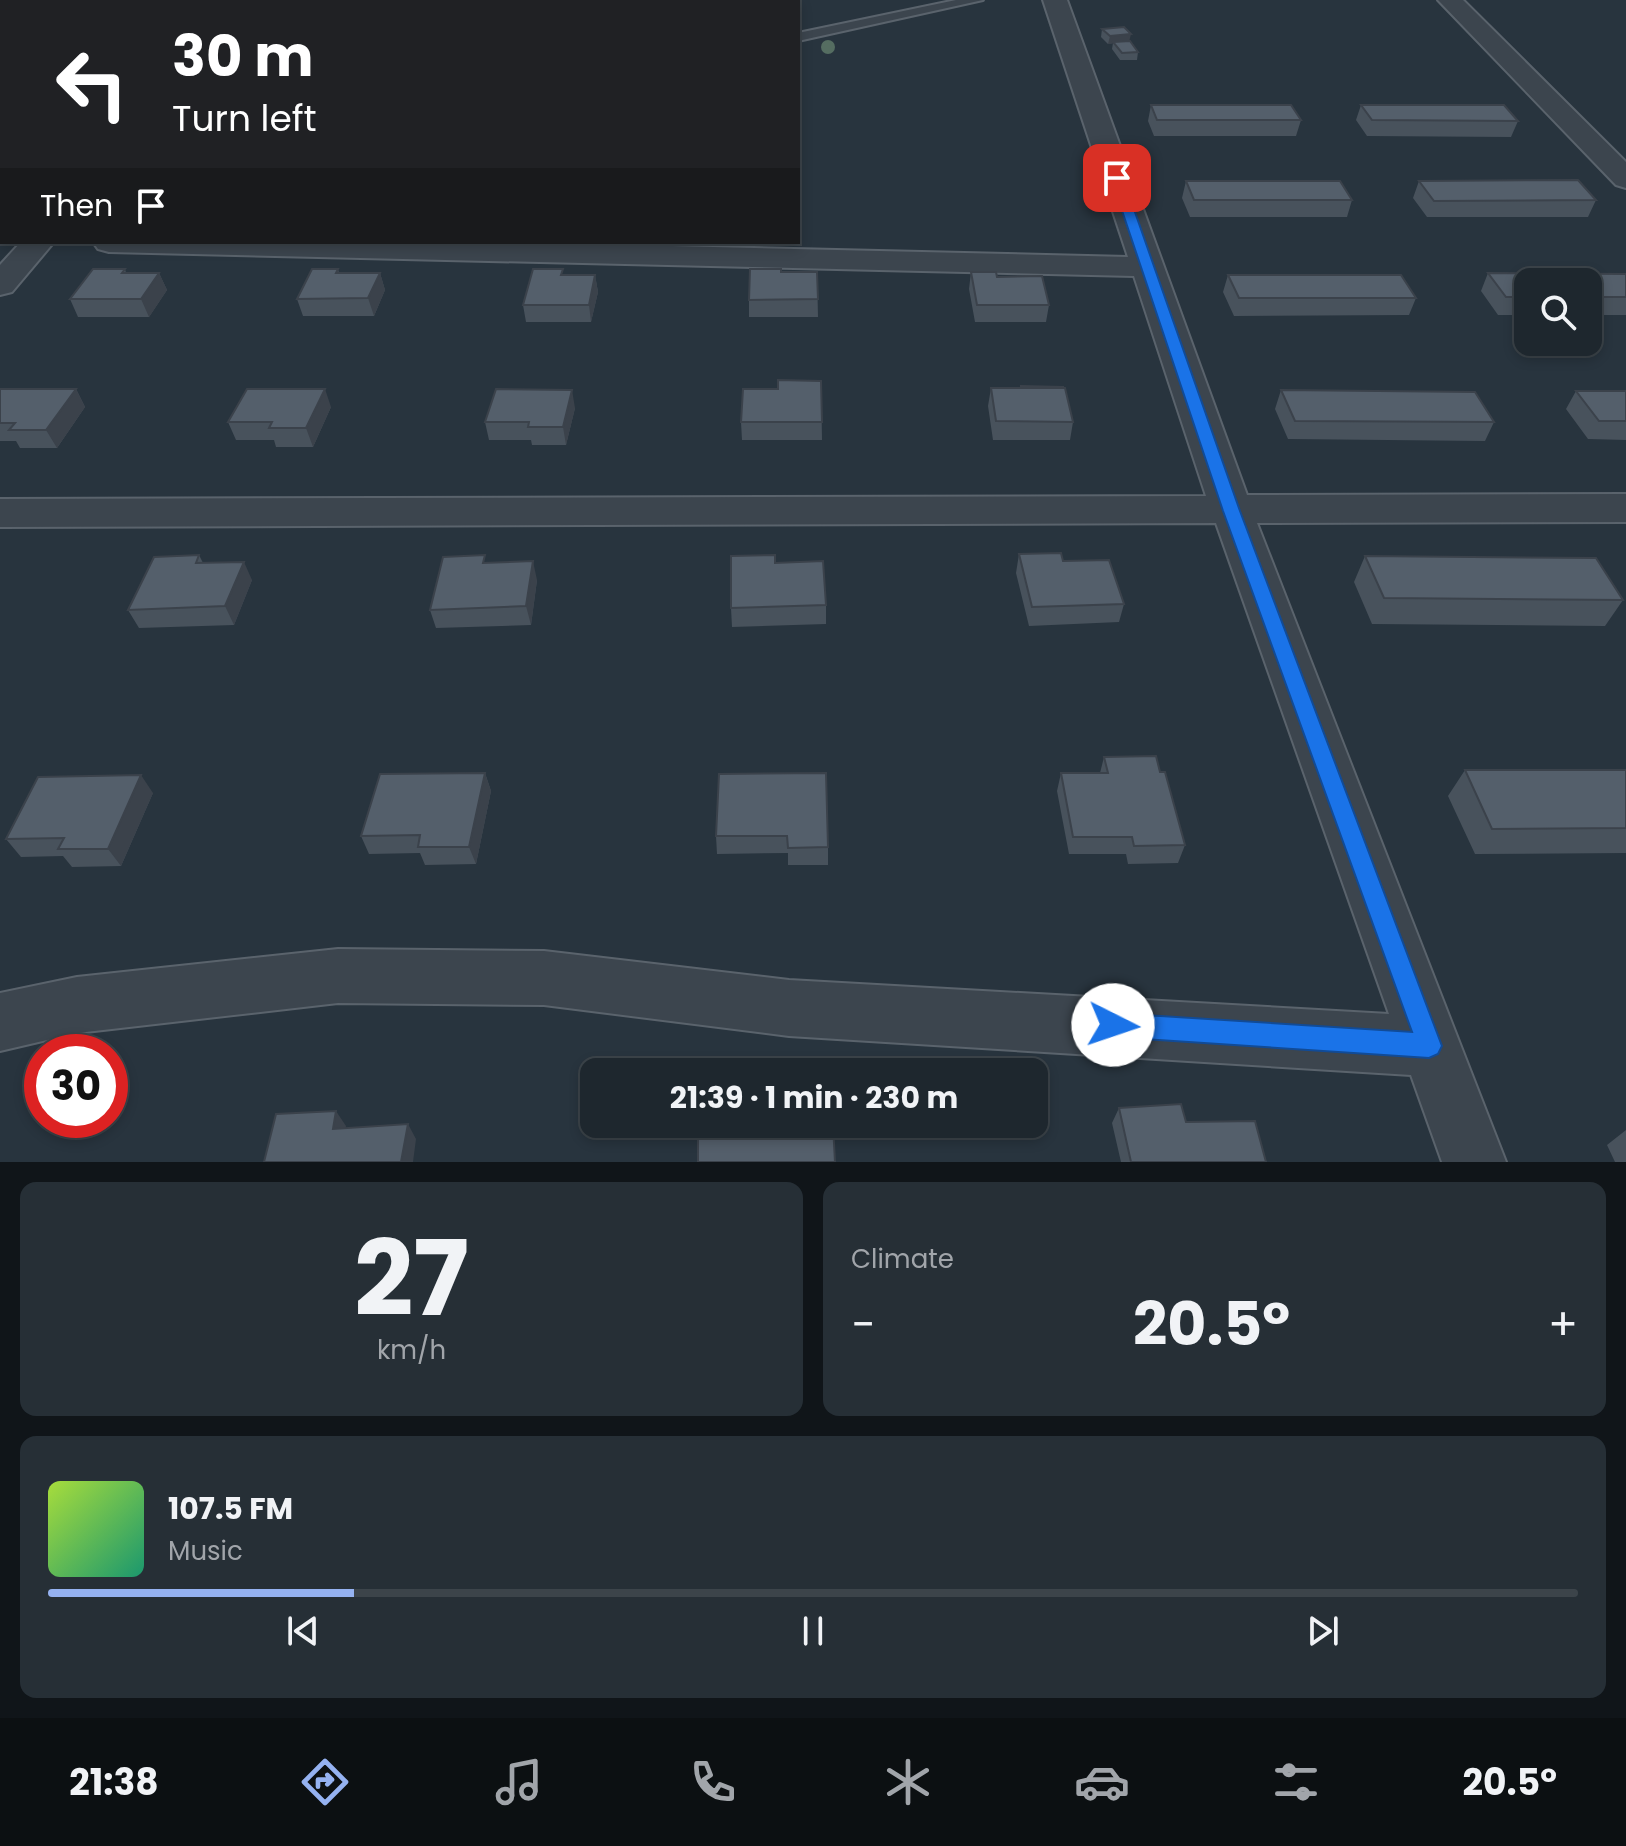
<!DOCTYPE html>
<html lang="en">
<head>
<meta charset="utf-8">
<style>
	:root { --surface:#1e272e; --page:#262f36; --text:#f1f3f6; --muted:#a1a5aa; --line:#3c444a; --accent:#95b2f1 }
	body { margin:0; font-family:Poppins,sans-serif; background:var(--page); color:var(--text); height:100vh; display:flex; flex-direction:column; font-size:30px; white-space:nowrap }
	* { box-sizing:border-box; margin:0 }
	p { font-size:26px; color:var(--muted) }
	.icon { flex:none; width:44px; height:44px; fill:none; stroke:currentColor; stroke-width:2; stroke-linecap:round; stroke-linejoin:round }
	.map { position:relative; height:1162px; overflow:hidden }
	.panel { display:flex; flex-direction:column; gap:20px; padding:20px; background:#101519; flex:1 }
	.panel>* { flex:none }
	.guide { position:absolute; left:0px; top:0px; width:800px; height:244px; box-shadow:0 4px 12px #0003,0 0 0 2px var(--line); background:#202124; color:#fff; overflow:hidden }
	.tools { position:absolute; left:1514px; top:268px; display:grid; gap:16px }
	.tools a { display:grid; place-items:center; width:88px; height:88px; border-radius:16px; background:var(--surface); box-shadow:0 4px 12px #0003,0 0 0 2px var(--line); font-size:40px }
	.speed { position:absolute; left:24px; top:1034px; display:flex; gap:16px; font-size:40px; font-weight:700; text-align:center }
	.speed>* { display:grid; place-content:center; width:104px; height:104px; border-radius:50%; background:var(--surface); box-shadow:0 4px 12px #0003,0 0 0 2px var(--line); line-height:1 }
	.speed .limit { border:12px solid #d22; background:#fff; color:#111 }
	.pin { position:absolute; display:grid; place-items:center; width:68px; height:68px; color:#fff; margin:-34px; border-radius:16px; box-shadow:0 4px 12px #0006 }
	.me { position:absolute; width:88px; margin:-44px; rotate:94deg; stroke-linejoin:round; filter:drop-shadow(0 0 6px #0008) }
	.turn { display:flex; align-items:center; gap:28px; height:168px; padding:0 40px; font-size:36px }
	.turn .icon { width:104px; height:104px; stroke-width:2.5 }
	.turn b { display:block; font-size:56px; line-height:68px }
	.then { display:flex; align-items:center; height:76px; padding:0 40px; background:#0003; gap:16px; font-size:30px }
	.big { font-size:60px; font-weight:700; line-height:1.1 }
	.panel .widget { flex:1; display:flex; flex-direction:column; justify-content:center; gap:12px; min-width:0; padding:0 28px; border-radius:16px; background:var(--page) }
	.panel .dial { align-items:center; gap:0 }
	.dial b { font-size:104px; line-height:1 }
	.song { display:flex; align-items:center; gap:24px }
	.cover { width:96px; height:96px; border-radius:12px; background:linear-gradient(135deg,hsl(80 70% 55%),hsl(160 70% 35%)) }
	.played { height:8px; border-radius:4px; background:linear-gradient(90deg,var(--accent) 20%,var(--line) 20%) }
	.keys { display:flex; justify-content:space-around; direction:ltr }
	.heat { display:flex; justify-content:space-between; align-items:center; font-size:44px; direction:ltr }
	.panel .tiles { flex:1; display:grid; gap:20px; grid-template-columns:1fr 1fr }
	.widget:last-child { grid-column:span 2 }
	.trip { position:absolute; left:580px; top:1058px; width:468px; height:80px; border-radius:16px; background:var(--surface); box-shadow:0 4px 12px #0003,0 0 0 2px var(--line); font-weight:700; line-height:80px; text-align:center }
	.dock { display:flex; height:128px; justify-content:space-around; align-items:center; background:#0c1012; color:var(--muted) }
	.dock .icon { width:56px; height:56px }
	.dock .current { color:var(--accent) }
	.dock b { font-size:36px; color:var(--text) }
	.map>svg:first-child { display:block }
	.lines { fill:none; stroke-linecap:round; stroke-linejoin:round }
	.service-casing { stroke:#5a636c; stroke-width:4 }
	.minor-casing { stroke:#5a636c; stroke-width:4 }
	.service { fill:#3c454e; fill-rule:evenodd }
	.minor { fill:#3c454e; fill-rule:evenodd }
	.tree { fill:#556d61 }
	.wall { fill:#48525c }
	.shaded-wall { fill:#3b424b }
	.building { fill:#545f6b; stroke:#3b424b; stroke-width:2 }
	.route { fill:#1a73e8; stroke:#114b97; stroke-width:2 }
</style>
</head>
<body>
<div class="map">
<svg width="1626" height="1162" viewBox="0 0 1626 1162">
	<rect width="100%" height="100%" fill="#28343e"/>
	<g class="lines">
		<g class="service-casing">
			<path id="service" d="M468 0H483L485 2H470Z
				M956 0H983L798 41V33Z"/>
		</g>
		<g class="minor-casing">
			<path id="minor" d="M1043 0H1067L1247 495 1626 494V522L1257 523 1506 1162H1442L1411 1075 789 1036 544 1005 338 1003 77 1033 0 1051V993L77 977 338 949 544 951 789 980 1389 1014 1216 523 0 527V499L1206 496 1134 276 109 252 98 249 93 242H509L1128 257Z
				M1438 0H1463L1626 162V188L1616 185Z
				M21 242H54L12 292 0 295V265Z"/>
		</g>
		<use href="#service" class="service"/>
		<use href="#minor" class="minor"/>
	</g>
	<circle class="tree" cx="828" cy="47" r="7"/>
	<path class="wall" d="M1102 29 1130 41 1138 52 1137 60H1120L1112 49 1113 43 1108 44 1101 37Z
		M1151 105 1301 120 1296 136H1154L1148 121Z
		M1361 105 1518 121 1511 137 1367 136 1356 120Z
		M1186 181 1352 200 1347 217H1190L1182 198Z
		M1419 181 1596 200 1588 217H1427L1413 198Z
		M125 269 126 273H159L167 290 149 317H78L70 299Z
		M338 269 339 273H380L385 290 374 316H303L297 299Z
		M817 272 818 317H749V300Z
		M971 272 997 277 1049 305 1046 322H975L969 289Z
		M1488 273 1626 274V315H1588V282H1528V315H1498L1481 291Z
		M564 275H595L598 292 591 322H526L523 305Z
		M1228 275 1416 298 1409 315 1234 316 1223 292Z
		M821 381 822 440H742L741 422 778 389Z
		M991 388 1073 422 1070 440H993L988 406Z
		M0 389H76L85 407 57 448H20L16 441H0Z
		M1281 390 1494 422 1485 441 1288 439 1275 409Z
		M1576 391H1626V440L1588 439 1566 409Z
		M331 407 313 447H276L274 440H236L228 422Z
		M575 408 566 445H532L531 440H489L485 422Z
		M1019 554 1063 561 1124 604 1119 622 1029 626 1016 573Z
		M199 555 203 563 252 580 234 625 139 628 128 610Z
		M1365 556 1623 600 1605 626 1372 624 1354 582Z
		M487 563 537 580 531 625 436 628 430 610Z
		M775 563 826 605V624L732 627 731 608Z
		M1104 757 1160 772 1185 845 1178 863 1128 864 1126 854H1069L1057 791 1061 773H1100Z
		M1465 770H1626V853L1475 854 1448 796Z
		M485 773 491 791 476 864 425 865 420 853 369 854 361 836Z
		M719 774 828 847V865H788V853L717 854 716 836Z
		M153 793 121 866 72 867 63 856 21 857 6 839Z
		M1119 1108 1186 1122 1266 1162H1121L1112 1123Z
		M1626 1130V1162H1615L1607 1145Z"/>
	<path class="shaded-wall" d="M1131 34 1129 42 1108 44 1110 36Z
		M159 273 167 290 149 317 141 299Z
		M380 273 385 290 374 316 368 298Z
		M595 275 598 292 591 322 589 305Z
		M76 389 85 407 57 448 46 430Z
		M325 389 331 407 313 447 306 428Z
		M572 390 575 408 566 445 563 427Z
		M533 561 537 580 531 625 526 606Z
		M244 562 252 580 234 625 225 606Z
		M485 773 491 791 476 864 469 847Z
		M141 775 153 793 121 866 108 849Z
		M336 1111 346 1126 343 1144 333 1129Z
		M408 1124 416 1139 413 1162H401Z"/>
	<path class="building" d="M1124 27 1131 34 1110 36 1102 29Z
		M1130 41 1138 52 1122 53 1113 42Z
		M1151 105H1291L1301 120H1157Z
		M1361 105H1504L1518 121 1372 120Z
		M1578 180 1596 200 1434 201 1419 181Z
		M1186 181H1340L1352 200H1194Z
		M93 269H125L122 273H159L141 299H70Z
		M312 269H338L336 273H380L368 298 297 299Z
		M533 269H563L561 275H595L589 305H523Z
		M750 269H781V272H817L818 299 749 300Z
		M971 272H996L997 277 1042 276 1049 305H977Z
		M1488 273 1626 274V297H1588V282H1528V297H1506Z
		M1228 275H1401L1416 298H1239Z
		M778 380 821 381 822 422H741L743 389H778Z
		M1021 386 1063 387V388H1021Z
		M991 388H1065L1073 422 996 421Z
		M0 389H76L46 430H9L15 423H0Z
		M247 389H325L306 428H269L272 422H228Z
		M496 389 572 390 563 427H528L529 422H485Z
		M1281 390 1475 392 1494 422 1295 421Z
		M1576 391H1626V421H1599Z
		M1061 553 1063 561 1109 560 1124 604 1032 607 1019 554Z
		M199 555 196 563 244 562 225 606 128 610 154 557Z
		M485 555 483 563 533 561 526 606 430 610 443 557Z
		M775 555V563L823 561 826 605 731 608V556Z
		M1365 556 1596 558 1623 600 1384 598Z
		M1156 756 1160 772H1165L1185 845 1134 846 1132 837H1073L1061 773H1108L1104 757Z
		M1465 770H1626V828L1492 829Z
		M485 773 469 847H418L420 835 361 836 380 774Z
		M826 773 828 847 788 848 787 836H716L719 774Z
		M141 775 108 849H58L64 838 6 839 38 777Z
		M1181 1104 1186 1122 1255 1121 1266 1162H1131L1119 1108Z
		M336 1111 333 1129 408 1124 401 1162H264L276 1114Z
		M698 1124H759V1126L833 1124 835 1162H698Z"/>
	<path class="route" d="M1117 174 1123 178 1240 511 1442 1046 1438 1054 1429 1058 1113 1037 1105 1034 1101 1025 1105 1017 1113 1013 1412 1032 1223 511 1111 178Z"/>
</svg>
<div class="tools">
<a><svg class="icon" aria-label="search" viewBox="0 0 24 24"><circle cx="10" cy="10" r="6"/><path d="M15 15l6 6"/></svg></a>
</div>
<div class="speed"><div class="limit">30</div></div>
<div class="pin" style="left:1117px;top:178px;background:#d93025"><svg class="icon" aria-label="arrive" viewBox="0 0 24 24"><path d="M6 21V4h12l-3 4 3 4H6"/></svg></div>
<svg class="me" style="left:1113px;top:1025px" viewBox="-20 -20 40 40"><circle r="19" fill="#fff"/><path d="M0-13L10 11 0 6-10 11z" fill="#1a73e8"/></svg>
<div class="trip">21:39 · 1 min · 230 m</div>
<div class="guide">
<div class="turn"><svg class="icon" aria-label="left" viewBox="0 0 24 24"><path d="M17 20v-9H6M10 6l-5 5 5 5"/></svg><div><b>30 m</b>Turn left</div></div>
<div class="then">Then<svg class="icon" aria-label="arrive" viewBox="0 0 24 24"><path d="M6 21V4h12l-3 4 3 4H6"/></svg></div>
</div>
</div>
<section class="panel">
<div class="tiles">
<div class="widget dial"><b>27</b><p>km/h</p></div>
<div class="widget"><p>Climate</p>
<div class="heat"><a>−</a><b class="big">20.5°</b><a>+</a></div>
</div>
<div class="widget">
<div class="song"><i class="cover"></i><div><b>107.5 FM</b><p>Music</p></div></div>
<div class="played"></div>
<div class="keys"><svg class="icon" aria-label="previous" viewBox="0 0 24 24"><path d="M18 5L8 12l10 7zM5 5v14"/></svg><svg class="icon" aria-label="pause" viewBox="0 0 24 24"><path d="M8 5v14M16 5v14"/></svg><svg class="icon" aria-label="next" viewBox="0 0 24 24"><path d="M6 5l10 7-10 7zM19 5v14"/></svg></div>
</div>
</div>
</section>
<nav class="dock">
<b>21:38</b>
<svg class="icon current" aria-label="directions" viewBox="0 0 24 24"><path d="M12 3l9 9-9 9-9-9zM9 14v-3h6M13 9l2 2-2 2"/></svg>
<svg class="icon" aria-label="music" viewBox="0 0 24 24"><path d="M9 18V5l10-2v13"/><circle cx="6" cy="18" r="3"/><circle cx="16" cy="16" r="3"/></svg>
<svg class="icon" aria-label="phone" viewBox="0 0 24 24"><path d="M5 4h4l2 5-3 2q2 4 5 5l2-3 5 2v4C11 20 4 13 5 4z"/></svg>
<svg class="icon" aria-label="climate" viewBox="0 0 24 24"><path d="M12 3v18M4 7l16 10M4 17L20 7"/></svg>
<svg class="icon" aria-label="car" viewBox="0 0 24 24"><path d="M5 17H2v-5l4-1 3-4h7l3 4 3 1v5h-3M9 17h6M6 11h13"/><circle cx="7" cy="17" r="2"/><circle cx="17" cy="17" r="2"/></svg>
<svg class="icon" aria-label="filters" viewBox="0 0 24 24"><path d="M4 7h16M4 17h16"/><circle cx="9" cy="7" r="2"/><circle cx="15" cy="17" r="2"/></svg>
<b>20.5°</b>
</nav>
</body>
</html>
